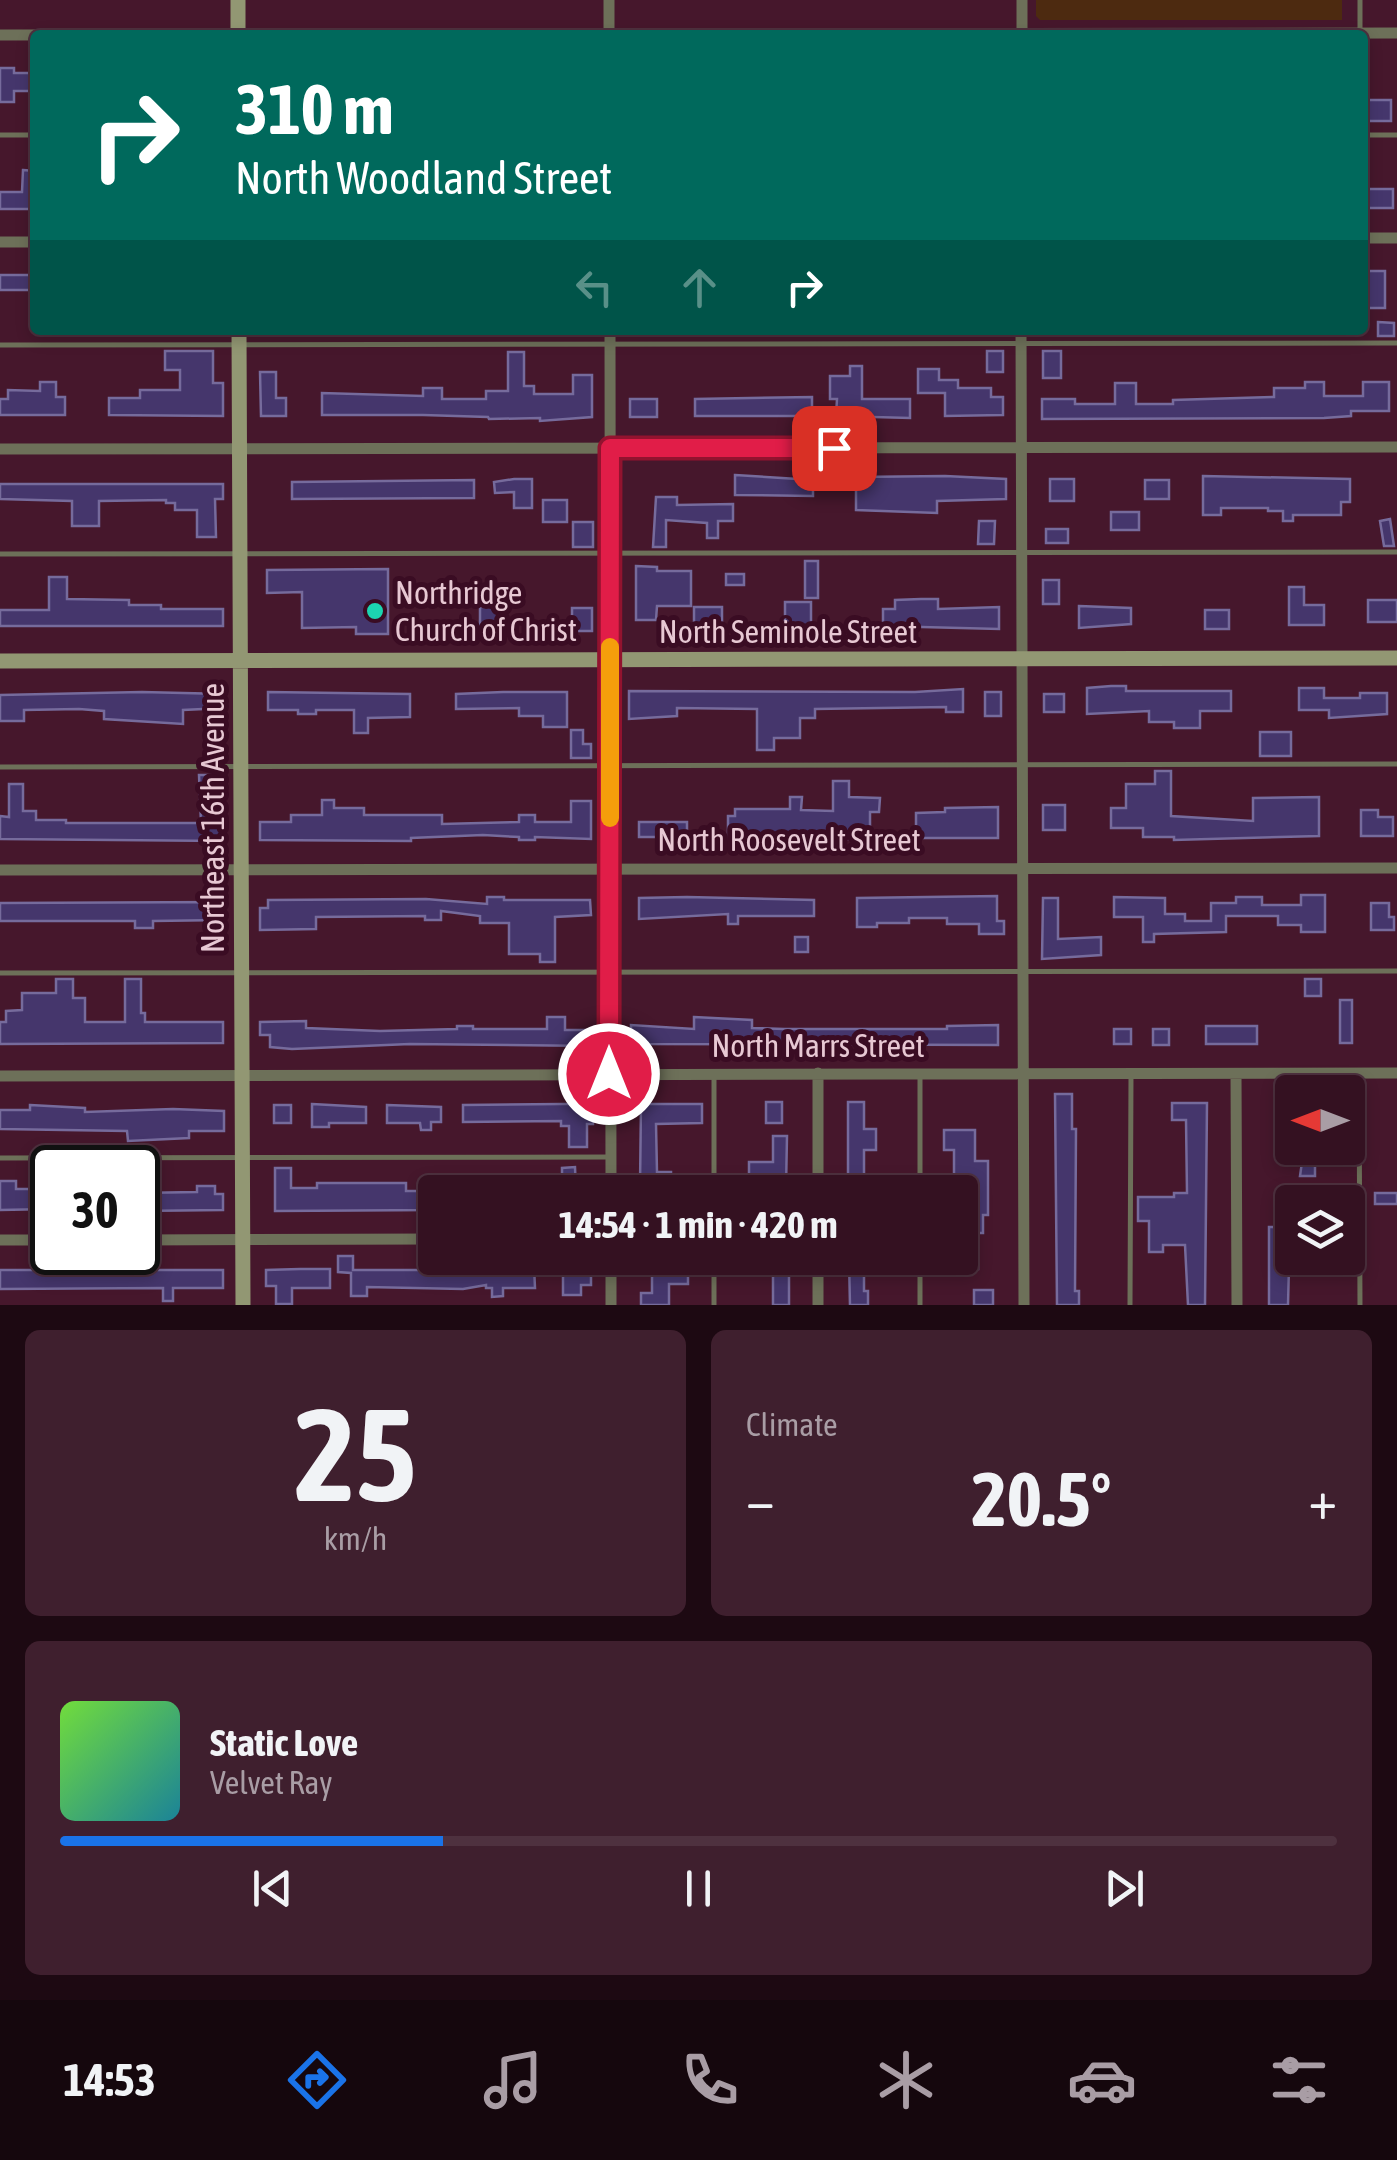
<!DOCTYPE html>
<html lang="en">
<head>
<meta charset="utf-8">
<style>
	:root { --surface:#341121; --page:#3f1f2e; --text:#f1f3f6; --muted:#a99da5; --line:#4e313f; --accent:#1a73e8 }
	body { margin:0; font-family:"Asap Condensed",sans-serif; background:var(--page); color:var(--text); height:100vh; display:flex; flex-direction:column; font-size:38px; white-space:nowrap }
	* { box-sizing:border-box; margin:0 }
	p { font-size:32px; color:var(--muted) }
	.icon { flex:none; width:55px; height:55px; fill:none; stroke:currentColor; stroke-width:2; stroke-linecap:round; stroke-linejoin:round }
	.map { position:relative; height:1305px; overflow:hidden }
	.side { display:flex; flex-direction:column; gap:25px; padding:25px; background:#1d0912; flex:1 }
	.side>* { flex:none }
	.guide { position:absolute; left:30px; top:30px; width:1338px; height:305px; border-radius:10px; box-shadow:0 5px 15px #0003,0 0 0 2px var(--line); background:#00695c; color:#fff; overflow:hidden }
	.needle { width:65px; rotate:270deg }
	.tools { position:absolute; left:1275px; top:1075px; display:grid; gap:20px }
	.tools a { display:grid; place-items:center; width:90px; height:90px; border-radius:10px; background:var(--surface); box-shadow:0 5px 15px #0003,0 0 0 2px var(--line); font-size:50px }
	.speed { position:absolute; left:30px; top:1145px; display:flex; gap:20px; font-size:50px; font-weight:700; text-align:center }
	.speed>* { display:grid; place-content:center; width:130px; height:130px; border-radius:50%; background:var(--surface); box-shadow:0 5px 15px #0003,0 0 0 2px var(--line); line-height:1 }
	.speed .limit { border:5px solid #111; border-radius:15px; background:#fff; color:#111 }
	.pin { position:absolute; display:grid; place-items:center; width:85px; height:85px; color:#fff; margin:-42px; border-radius:20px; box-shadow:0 5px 15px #0006 }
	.me { position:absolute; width:110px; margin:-55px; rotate:0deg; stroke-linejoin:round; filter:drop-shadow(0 0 8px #0008) }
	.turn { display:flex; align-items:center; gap:35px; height:210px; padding:0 40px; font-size:45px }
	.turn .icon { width:130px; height:130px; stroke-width:2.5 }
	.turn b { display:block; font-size:70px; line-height:85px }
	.lanes { display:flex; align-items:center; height:95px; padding:0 40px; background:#0003; justify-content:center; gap:50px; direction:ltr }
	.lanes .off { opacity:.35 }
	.big { font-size:75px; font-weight:700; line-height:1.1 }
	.side .widget { flex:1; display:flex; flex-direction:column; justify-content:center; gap:15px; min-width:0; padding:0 35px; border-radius:15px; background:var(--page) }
	.side .dial { align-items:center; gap:0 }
	.dial b { font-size:130px; line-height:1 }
	.song { display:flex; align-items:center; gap:30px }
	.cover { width:120px; height:120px; border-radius:15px; background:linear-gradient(135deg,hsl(100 70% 55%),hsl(190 70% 35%)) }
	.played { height:10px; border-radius:5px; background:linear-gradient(90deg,var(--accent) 30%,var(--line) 30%) }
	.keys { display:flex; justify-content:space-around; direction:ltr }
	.heat { display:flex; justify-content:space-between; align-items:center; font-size:55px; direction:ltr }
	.side .tiles { flex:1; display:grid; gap:25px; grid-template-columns:1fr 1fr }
	.widget:last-child { grid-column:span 2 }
	.trip { position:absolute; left:418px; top:1175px; width:560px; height:100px; border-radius:10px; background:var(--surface); box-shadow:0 5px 15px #0003,0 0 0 2px var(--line); font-weight:700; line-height:100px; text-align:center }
	.menu { display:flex; height:160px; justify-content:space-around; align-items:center; background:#15070d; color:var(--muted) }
	.menu .icon { width:70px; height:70px }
	.menu .current { color:var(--accent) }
	.menu b { font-size:45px; color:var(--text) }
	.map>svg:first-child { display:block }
	.green { fill:#4d2a10 }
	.building { fill:#45366c; stroke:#766b9c; stroke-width:2.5 }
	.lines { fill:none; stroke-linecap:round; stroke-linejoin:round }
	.lane { stroke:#6d7059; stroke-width:5 }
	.street { stroke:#6d7059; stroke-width:11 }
	.secondary { stroke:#929773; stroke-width:15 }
	.route-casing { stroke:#92132f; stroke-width:25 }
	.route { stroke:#e11d48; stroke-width:18 }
	.slow { stroke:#f59e0b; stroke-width:18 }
	.poi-dot { fill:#1cd5b1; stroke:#3a0c23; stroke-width:4 }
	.labels { text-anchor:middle; stroke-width:10; stroke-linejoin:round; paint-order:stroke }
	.poi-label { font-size:32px; fill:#e7c8d3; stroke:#3a0c23; text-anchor:start }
	.street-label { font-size:32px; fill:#e7c8d3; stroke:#3a0c23 }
</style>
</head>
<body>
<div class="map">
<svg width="1397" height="1305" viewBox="0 0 1397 1305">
	<rect width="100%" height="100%" fill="#46172c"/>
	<path class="green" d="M1036 0H1342V20H1040L1036 16Z"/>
	<path class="building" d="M0 68H14V73H35V91H14V102H0Z
		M1362 100H1391V121H1362Z
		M23 170 35 171V209H0V192H22Z
		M1368 189H1393V208H1368Z
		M1367 271H1385V308H1362V279H1367Z
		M0 275H34V290H0Z
		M1378 322 1394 323V336H1378Z
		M165 351H213V383H223V416L109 415V398H140V390H180V370H165Z
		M987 351H1003V372H987Z
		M1043 351H1061V378H1043Z
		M508 352H524V386H534V394H573V375H592V417L540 421V418L489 419 488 417 423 415H322V393L423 396V388H442V399H486V391H508Z
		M850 366H862V399H910V418L836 416 837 399H830V376H850Z
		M918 369H939V380H958V388H991V397H1003V415L945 416V393H918Z
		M260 372H276V398H286V416H261Z
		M40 382H56V397H65V415H0V399H8V390L40 391Z
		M1305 382H1324V396H1363V382H1389V411H1351V416L1324 418 1042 419V399H1075V404H1115V383H1136V404H1173V400L1274 397V388H1305Z
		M812 397V416H695V399Z
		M630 399H657V417H630Z
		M735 475 813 480V496L735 495Z
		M945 476 1006 479V499L937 501V513L856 510V477Z
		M1203 476 1350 479V502H1341V515H1293V521H1283V511H1268V508H1221V515H1203Z
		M514 479H532V508H514V492L495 493 494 482Z
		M1050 479H1074V501H1050Z
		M474 480V498L292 499V482Z
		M1145 480H1169V499H1145Z
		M0 484H223V499H215L216 537H197V510H175V503H166V500L99 501V526H72V501L0 499Z
		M656 497H677V505L733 504V521H718V538H707V523L666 520V547H653Z
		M543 500H567V522H543Z
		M1111 512H1139V530H1111Z
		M1390 519 1394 546H1384L1380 521Z
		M979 521H995L994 544H978Z
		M573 522H593V547H573Z
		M1046 529H1068V543H1046Z
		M805 561H818V598H805Z
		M636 566 657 567V571H691V606H657L656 620H636Z
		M388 569V634H356V627L302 628V592L267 593V570Z
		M726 574H744V585H726Z
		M49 577H67V599L129 600V605H161V609H223V626H0V610H49Z
		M1043 580H1059V604H1043Z
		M1289 587H1304V605H1324V625H1289Z
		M921 599H938V609L999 607V629L883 626V609H895V600Z
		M1368 600H1397V622H1368Z
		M785 602H811V629H785Z
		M1079 606 1131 608V624L1079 628Z
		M480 607H503V626H480Z
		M694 607H722V625H694Z
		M572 608H592V631H572Z
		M1205 610H1229V629H1205Z
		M1111 686H1126V691H1231V711H1200V728H1174V722H1149V711L1087 714V688Z
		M1299 688H1324V698H1360V693H1387V714L1329 718V710H1299Z
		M963 689V712H946V707L815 709V718H800V738H774V750H757V709L677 708V716L629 719V691L915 692Z
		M142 692 224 694V708L183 710V724L104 719V711L79 709 24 710V721H0V695Z
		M268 692 410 694V717L368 718V733H354V710H316V714H298V710H268Z
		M503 692H567V727H543V716H519V708L456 709V694Z
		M985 692H1001V716H985Z
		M1044 694H1064V712H1044Z
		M571 730H583V744H591V758H571Z
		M1260 732H1291V756H1260Z
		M1155 771H1171V816L1253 821V798L1319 797V836L1174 840V837H1143V828H1111V808H1126V784H1155Z
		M199 775H221L223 841 0 839V816L9 817V784H23V811H36V820H66V823H201Z
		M833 781H849V797L880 798 879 812H870V839H728V816H735V809H790V797H802L801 810 833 811Z
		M322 800H334V808H364V815H442V824L519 822V815H535V822H571V801H591V839L535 837V840H519V837L483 835 411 838V841L260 840V822H291V815H322Z
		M1043 805H1065V830H1043Z
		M998 807V838H916V813L945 812V808Z
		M1361 810H1378V817H1393V836H1361Z
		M639 822H687V837H639Z
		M1301 895H1325V932H1301V925H1278V916H1226V932L1154 934V942H1143V917H1114V897L1165 898V914H1185V921H1211V903H1236V897H1262V905H1301Z
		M997 896V921H1004V934H979V924H947V918H909V923H877V927H857V898Z
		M487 897H504V900H590L591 915 555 917V962H540V954H509V923H480V916L441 911V920H425V916L316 917V929L260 930V908H268V900L426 899 487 904Z
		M687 897 814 900V916H738V924H728V914L639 919V898Z
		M1043 898H1058V939L1101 937V955L1042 959Z
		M223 902V920L153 921V928H135V921H0V903Z
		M1371 903H1389V917H1394V930H1371Z
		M795 937H808V952H795Z
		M56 979H73V998H85V1022H125V979H141V1013H145V1022H223V1043L0 1044V1022H6V1011L22 1010V993H56Z
		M1305 979H1321V996H1305Z
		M1340 1000H1352V1043H1340Z
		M547 1017H565V1030H591L592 1046 410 1044 292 1049 270 1047V1035H260V1022L306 1021V1028L380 1031 457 1029V1026H473V1029H547Z
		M694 1017 752 1020V1028L784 1029H947V1026L998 1025V1045L631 1044V1025L694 1029Z
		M1206 1026H1257V1044H1206Z
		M1114 1029H1131V1044H1114Z
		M1153 1029H1169V1045H1153Z
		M1055 1094H1072V1129H1076L1075 1291H1079V1305H1057Z
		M766 1102H782V1123H766Z
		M848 1102H864V1129H876V1150H864V1180H848Z
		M1172 1103H1207L1205 1305H1188L1185 1245H1163V1252H1149V1221H1138V1197H1174V1193H1187L1186 1120H1172Z
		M312 1104 366 1107V1123H329V1127H312Z
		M561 1104H593V1124H587V1147H569V1126H561V1121L463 1122V1105Z
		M641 1104H702V1123L656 1124 657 1172H671V1186H640Z
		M30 1105 85 1108V1112L173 1109 224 1111V1131H189V1138L128 1141 127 1131 0 1129V1110H30Z
		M274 1105H291V1123H274Z
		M387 1105 441 1107V1122H431V1130H421L420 1123H387Z
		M944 1130H975V1161H988V1215H983V1233H978V1269H955V1258H960V1180H954V1150H944Z
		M773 1136H787L786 1188H749V1162H773Z
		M1304 1148H1315V1176H1300Z
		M575 1167 576 1192H562V1168Z
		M275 1168H291V1188H317V1183H406V1191H435V1210L275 1211Z
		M449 1177H463V1192H449Z
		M0 1181H16V1189H50V1209L0 1210Z
		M197 1186H215V1194H223V1210L138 1211V1193L197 1192Z
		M1329 1189H1345V1202H1329Z
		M1375 1193H1397V1204H1375Z
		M1269 1227H1290L1288 1305H1269Z
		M338 1256H353V1270H443V1273L480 1267 534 1266 535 1288H503V1296L492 1297V1288H486V1285L463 1289 367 1287V1296H351V1273L338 1272Z
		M773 1260H789V1305H773Z
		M849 1260H864V1291H868V1305H850Z
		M300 1269H330V1288H292V1304H276V1286H266V1270Z
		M0 1270H223V1288H173V1301H163V1288L0 1289Z
		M563 1270H591V1285H581V1295H563Z
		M652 1273H688V1284H669V1305H641V1293H652Z
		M974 1290H993V1305H974Z"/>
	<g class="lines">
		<path class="lane" d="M1360 30V0
			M0 135H35
			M1362 135H1397
			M0 345 1397 343
			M0 554 1397 552
			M0 767 1397 764
			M0 973 1397 971
			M1359 1073 1360 1305
			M714 1076V1192
			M920 1076V1192
			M0 1158 610 1157
			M714 1258V1305
			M920 1258V1305
			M1130 1305 1131 1075"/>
		<path class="street" d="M609 0V35
			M0 35 1397 33
			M1022 35V0
			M1362 238H1397
			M0 242H35
			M610 330 611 1192
			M1021 330 1024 1305
			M0 449 1397 447
			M0 870 1397 868
			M818 1073V1192
			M1236 1074 1237 1305
			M0 1076 1397 1073
			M0 1240H52
			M138 1240 435 1239
			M611 1258V1305
			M818 1258V1305"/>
		<path class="secondary" d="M238 0V35
			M239 330 243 1305
			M0 661 1397 658"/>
	</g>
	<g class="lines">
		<g class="route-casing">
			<path id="route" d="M609 1074 610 448H834"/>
		</g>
		<use href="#route" class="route"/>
		<path class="slow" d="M610 818V647"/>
	</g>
	<circle class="poi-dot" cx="375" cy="611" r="10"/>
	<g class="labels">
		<g class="poi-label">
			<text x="395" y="604">Northridge<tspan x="395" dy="37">Church of Christ</tspan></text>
		</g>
		<g class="street-label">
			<text x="788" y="643">North Seminole Street</text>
			<text transform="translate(213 818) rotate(-90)" y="11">Northeast 16th Avenue</text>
			<text x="789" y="851">North Roosevelt Street</text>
			<text x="818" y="1057">North Marrs Street</text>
		</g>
	</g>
</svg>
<div class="tools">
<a><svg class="needle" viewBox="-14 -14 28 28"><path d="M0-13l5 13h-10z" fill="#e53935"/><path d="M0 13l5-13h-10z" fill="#a99da5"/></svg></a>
<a><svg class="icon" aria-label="layers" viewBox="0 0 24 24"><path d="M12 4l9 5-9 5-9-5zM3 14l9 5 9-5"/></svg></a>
</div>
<div class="speed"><div class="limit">30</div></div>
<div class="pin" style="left:834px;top:448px;background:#d93025"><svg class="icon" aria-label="arrive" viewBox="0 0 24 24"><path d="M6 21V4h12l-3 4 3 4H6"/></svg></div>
<svg class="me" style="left:609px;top:1074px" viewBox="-20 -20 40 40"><circle r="17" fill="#e11d48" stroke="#fff" stroke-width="3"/><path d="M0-11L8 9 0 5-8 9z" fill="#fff"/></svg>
<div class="trip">14:54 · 1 min · 420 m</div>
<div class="guide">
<div class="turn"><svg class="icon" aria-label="right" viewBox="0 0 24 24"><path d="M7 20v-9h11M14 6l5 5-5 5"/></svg><div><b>310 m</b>North Woodland Street</div></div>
<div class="lanes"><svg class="icon off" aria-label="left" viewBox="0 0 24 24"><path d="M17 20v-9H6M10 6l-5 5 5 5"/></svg><svg class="icon off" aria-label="ahead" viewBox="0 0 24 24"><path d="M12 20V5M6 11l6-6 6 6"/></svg><svg class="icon" aria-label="right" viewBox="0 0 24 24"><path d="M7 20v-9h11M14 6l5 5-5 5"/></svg></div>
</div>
</div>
<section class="side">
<div class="tiles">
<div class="widget dial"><b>25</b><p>km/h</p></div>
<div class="widget"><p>Climate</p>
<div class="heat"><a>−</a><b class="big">20.5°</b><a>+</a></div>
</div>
<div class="widget">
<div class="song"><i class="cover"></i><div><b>Static Love</b><p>Velvet Ray</p></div></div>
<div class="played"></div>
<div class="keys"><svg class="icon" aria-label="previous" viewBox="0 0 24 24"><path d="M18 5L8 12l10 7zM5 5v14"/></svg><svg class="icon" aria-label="pause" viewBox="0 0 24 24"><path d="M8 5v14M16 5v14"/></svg><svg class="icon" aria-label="next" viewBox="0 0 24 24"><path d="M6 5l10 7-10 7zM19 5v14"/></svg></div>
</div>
</div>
</section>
<nav class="menu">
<b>14:53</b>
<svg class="icon current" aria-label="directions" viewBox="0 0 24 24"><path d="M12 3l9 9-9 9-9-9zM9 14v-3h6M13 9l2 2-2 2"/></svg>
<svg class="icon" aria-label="music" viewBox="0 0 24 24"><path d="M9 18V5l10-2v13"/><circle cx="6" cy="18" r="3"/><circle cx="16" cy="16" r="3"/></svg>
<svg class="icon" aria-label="phone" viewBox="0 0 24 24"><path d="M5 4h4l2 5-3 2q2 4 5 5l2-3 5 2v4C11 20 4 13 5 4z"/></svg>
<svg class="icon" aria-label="climate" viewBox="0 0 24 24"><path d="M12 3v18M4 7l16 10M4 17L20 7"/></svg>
<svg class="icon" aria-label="car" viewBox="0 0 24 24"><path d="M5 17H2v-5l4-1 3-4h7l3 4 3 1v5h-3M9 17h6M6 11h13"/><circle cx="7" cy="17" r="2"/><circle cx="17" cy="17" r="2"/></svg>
<svg class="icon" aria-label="filters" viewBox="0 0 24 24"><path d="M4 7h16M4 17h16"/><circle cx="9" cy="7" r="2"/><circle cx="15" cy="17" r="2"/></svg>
</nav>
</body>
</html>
